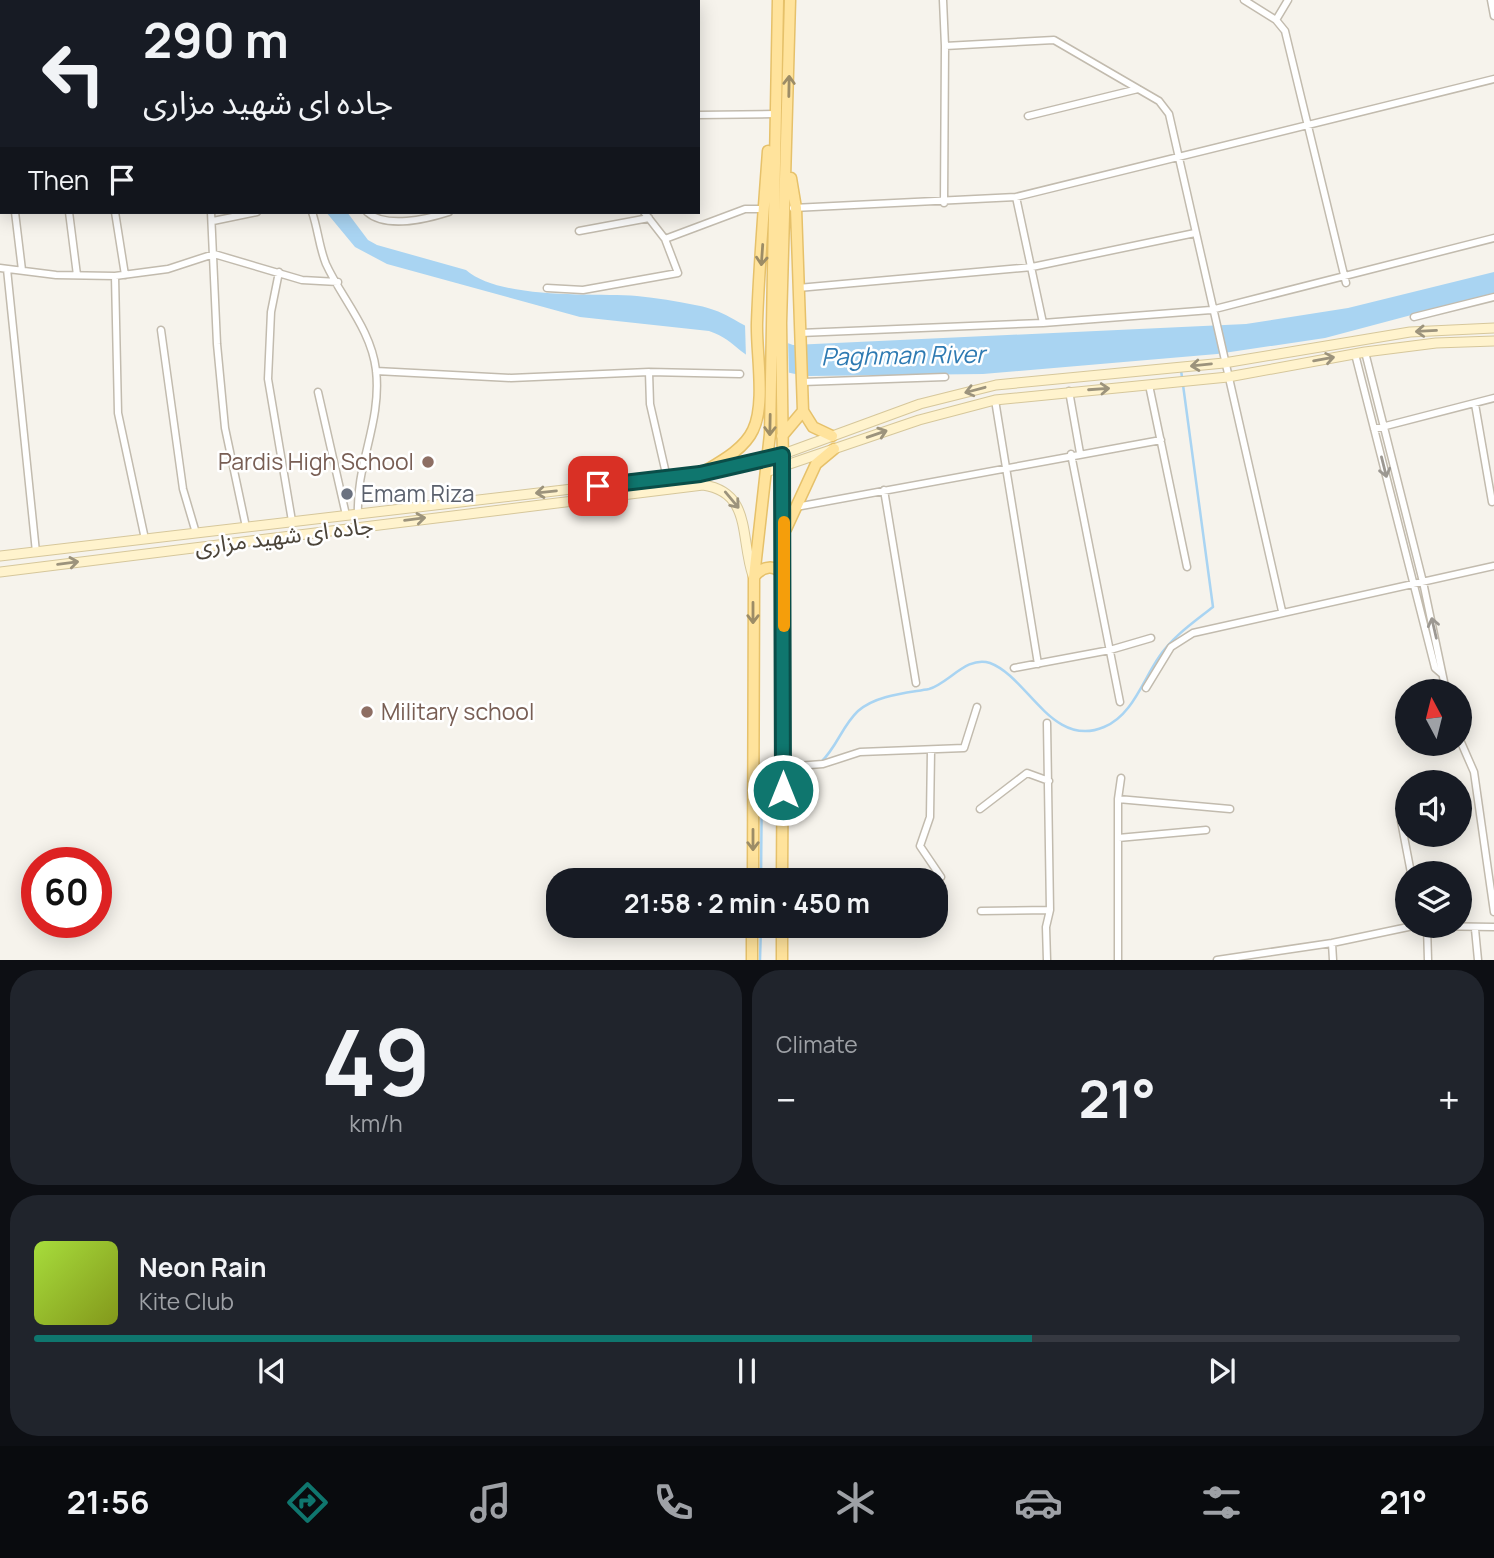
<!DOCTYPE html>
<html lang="en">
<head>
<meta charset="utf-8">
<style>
	:root { --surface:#171b24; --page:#20242c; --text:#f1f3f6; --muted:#9ea1a6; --line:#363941; --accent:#0f766e }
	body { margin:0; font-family:Manrope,"Noto Sans Arabic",sans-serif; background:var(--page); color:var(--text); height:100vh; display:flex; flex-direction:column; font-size:26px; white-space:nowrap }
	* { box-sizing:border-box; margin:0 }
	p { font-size:23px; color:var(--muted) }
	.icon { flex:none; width:38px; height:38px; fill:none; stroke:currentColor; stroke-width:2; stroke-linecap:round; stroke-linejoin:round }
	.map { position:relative; height:960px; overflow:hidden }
	.sheet { display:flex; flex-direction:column; gap:10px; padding:10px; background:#0d0f14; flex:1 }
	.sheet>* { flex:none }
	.banner { position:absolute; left:0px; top:0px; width:700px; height:214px; box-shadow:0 4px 18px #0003; background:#171b24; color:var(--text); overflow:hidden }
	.needle { width:46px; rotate:353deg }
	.controls { position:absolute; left:1395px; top:679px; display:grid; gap:14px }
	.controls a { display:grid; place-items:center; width:77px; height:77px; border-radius:50%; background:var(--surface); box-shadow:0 4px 18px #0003; font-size:35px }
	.speed { position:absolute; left:21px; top:847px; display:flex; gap:14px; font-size:35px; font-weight:700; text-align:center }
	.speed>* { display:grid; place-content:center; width:91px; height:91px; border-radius:50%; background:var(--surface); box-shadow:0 4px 18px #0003; line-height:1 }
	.speed .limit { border:10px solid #d22; background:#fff; color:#111 }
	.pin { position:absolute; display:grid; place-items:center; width:60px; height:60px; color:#fff; margin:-30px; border-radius:14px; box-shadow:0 4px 10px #0006 }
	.me { position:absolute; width:77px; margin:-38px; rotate:0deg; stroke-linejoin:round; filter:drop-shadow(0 0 5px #0008) }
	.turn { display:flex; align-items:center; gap:24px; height:147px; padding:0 28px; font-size:32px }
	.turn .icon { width:91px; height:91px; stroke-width:2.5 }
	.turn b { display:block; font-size:49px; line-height:60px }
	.then { display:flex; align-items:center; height:66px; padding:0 28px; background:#0003; gap:14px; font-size:26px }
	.big { font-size:52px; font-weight:700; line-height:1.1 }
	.sheet .tile { flex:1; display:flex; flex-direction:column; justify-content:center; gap:10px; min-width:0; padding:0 24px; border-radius:28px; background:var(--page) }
	.sheet .dial { align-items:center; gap:0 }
	.dial b { font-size:91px; line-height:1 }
	.song { display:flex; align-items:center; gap:21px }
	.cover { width:84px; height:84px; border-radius:10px; background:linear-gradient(135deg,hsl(80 70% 55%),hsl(70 70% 35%)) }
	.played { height:7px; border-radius:4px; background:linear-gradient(90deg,var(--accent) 70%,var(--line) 70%) }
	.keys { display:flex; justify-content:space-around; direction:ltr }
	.heat { display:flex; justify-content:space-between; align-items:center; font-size:38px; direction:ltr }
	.sheet .tiles { flex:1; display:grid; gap:10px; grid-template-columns:1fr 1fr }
	.tile:last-child { grid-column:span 2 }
	.trip { position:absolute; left:546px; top:868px; width:402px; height:70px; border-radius:28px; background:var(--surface); box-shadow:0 4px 18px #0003; font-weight:700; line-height:70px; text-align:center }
	.tabs { display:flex; height:112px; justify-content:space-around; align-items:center; background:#090b0e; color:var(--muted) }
	.tabs .icon { width:49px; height:49px }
	.tabs .active { color:var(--accent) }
	.tabs b { font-size:32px; color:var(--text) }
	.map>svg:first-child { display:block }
	.water { fill:#a9d4f2 }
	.pier { fill:#f6f3ec }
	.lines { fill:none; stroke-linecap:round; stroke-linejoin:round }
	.stream { stroke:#a9d4f2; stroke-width:2.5 }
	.minor-casing { stroke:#c2bbae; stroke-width:9 }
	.secondary-casing { stroke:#d6c79b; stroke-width:11 }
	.primary-casing { stroke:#e6c16a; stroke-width:13 }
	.minor { stroke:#fff; stroke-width:6 }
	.secondary { stroke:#fff3cd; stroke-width:9 }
	.primary { stroke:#ffe39c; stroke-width:10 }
	.oneway { stroke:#9c8c66 }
	.oneway2 { stroke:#9c937c }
	.oneway3 { stroke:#9c9892 }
	.route-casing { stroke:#0a4d48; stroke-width:18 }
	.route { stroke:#0f766e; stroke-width:12 }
	.slow { stroke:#f59e0b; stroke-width:12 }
	.education-dot { fill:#8d6e63; stroke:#fff; stroke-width:2.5 }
	.worship-dot { fill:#6b7280; stroke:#fff; stroke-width:2.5 }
	.labels { text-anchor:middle; stroke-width:5; stroke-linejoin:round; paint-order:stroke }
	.education-label { font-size:23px; fill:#785e54; stroke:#fff; text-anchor:end }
	.worship-label { font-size:23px; fill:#5b616d; stroke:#fff; text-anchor:start }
	.street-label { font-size:23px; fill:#4b4439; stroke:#fff }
	.water-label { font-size:24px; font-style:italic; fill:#2e7ab2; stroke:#fff }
</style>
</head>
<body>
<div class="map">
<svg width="1494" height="960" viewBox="0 0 1494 960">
	<rect width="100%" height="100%" fill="#f6f3ec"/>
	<path class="water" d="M326 212H347L368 240 377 245 466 270C501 300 593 293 637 296 657 298 676 301 695 305 717 309 726 315 744 325 758 334 777 339 793 345L1246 324 1348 308 1494 272V293L1325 338 1217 354 983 374 809 376C787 374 759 365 741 351 730 342 724 336 709 331L580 317 387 264 355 247Z"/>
	<path class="pier" d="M745 324 788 340 789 377 746 358Z"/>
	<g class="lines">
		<path class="stream" d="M821 762C837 747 842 726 858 711 876 695 907 693 929 689 948 684 967 655 990 663 1028 677 1052 749 1104 727 1132 716 1143 680 1159 657 1172 637 1194 622 1213 607L1181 370
			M761 880 762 766 778 763
			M760 960 761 926"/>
		<g class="minor-casing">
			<path id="minor" d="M181 0 183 2
				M473 0V2
				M542 0V2
				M943 0 945 46 944 203
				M1244 0 1276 20 1285 31 1346 283
				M1491 0 1494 16
				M117 2V0
				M349 2V0
				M0 9H2
				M1276 20 1288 0
				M945 46 1054 40 1159 101 1169 114 1282 611
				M698 115 775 114
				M1028 116 1138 89
				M1016 197 1043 323
				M793 208 1016 197 1494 79
				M15 212 22 270
				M69 212 77 275
				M115 212 125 275
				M211 212 217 344 225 428 246 527
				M312 212C318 229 319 247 326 264 342 299 371 329 376 370 382 422 356 464 358 513
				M367 212C386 229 427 219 449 212
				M213 221 257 212
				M579 231 649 218
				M665 239 745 209H764
				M0 268 56 275 115 276 168 269 214 254 302 280 338 282
				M7 269 36 552
				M279 272 271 312 268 379 292 521
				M115 276 118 413 145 539
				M547 288 583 290 678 273 665 239 644 212
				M798 288 1032 267 1195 233
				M1414 317 1494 297
				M161 330 183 489 196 533
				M800 333 1043 323 1211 310 1494 238
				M1365 352 1423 582 1446 691
				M1355 354 1435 668 1442 674
				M376 371 511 378 649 372 740 374
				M649 372 650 404 667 478
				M802 382 945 377
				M1149 385 1187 567
				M1069 391 1080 453
				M318 392 346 515
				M995 400 1038 664
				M1475 404 1492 502
				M1374 429 1494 398
				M1071 454 1120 702
				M884 490 916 683
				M796 507 1161 440
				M1014 668 1110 650 1151 638
				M1146 688 1171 647 1193 633 1494 566
				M1047 723 1050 910 1046 927 1047 960
				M1460 740 1474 772 1494 912
				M931 751 930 817 920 846 941 877
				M783 767 823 764 860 752 964 748 977 707
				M1118 799 1230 809
				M980 809 1027 773 1049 781
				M1401 821 1411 873
				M1118 838 1206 830
				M981 911 1050 910
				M1427 926 1494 927
				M1427 926 1428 960
				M1475 929 1478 960
				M1332 943 1333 960
				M1118 960V799L1121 778
				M1217 960 1332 943 1413 926"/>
		</g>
		<g class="secondary-casing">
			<path id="secondary" d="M766 472 919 420 995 400 1228 377 1365 352 1436 343 1494 341
				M0 556 700 474 767 460 920 404 996 385 1224 363 1410 332 1494 328
				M0 572 703 485C752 492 740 538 753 576"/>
		</g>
		<g class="primary-casing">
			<path id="primary" d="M791 178 796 208 803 411 813 427 832 436
				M782 436 803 411
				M700 474C718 463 744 450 753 430 766 403 756 353 757 323 759 265 764 208 768 151
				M786 529 816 464 834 449
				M754 577C762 566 776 563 784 577
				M753 880 754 577 770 434 778 0
				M782 880 784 535 781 323 790 0
				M752 960V926
				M782 960V926"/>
		</g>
		<use href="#minor" class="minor"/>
		<use href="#secondary" class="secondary"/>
		<use href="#primary" class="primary"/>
	</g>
	<defs><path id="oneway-shaft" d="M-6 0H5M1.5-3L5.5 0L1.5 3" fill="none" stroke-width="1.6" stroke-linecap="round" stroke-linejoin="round" transform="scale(1.75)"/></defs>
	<g class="oneway">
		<use href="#oneway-shaft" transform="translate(789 86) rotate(-89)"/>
		<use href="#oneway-shaft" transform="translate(762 255) rotate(94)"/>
		<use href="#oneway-shaft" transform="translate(770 425) rotate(91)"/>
		<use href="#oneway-shaft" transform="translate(753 613) rotate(90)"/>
		<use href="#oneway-shaft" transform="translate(753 840) rotate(90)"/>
	</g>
	<g class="oneway2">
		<use href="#oneway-shaft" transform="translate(1426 331) rotate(177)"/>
		<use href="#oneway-shaft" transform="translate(1324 359) rotate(-10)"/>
		<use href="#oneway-shaft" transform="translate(1201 365) rotate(174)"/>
		<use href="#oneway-shaft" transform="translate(1099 389) rotate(-4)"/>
		<use href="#oneway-shaft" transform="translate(975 390) rotate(165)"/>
		<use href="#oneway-shaft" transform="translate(877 434) rotate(-19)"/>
		<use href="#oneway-shaft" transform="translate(546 492) rotate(174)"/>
		<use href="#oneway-shaft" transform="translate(732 500) rotate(50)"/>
		<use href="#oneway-shaft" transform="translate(415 519) rotate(-7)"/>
		<use href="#oneway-shaft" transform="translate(68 563) rotate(-7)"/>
	</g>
	<g class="oneway3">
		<use href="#oneway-shaft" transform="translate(1384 467) rotate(76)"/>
		<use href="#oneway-shaft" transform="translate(1434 628) rotate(-103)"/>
	</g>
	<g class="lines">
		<g class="route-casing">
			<path id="route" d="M598 486 700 474 782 455 783 790"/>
		</g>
		<use href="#route" class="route"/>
		<path class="slow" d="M784 626V522"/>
	</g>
	<g class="education-dot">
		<circle cx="428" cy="462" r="7"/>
		<circle cx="367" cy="712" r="7"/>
	</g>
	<circle class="worship-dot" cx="347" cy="494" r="7"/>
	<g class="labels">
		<g class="education-label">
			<text x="414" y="470">Pardis High School</text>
			<text x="381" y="720" text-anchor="start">Military school</text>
		</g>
		<g class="worship-label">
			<text x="361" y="502">Emam Riza</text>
		</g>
		<g class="street-label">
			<text transform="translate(284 536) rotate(-7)" y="8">جاده ای شهید مزاری</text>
		</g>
		<g class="water-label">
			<text transform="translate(903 356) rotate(-1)" y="8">Paghman River</text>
		</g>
	</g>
</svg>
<div class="controls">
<a><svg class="needle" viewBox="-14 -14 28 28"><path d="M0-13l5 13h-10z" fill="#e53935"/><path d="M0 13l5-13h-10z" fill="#9ea1a6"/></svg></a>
<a><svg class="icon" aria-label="sound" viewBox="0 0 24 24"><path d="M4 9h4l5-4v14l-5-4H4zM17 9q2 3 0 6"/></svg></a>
<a><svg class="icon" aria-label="layers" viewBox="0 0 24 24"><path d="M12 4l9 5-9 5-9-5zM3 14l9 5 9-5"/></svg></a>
</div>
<div class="speed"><div class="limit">60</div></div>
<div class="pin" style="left:598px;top:486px;background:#d93025"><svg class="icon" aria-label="arrive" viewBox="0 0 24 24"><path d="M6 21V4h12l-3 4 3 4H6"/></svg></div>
<svg class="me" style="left:783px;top:790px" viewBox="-20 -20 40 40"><circle r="17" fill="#0f766e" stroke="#fff" stroke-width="3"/><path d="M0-11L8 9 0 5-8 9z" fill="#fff"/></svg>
<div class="trip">21:58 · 2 min · 450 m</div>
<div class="banner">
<div class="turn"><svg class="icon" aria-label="left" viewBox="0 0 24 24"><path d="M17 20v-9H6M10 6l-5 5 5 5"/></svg><div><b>290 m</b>جاده ای شهید مزاری</div></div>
<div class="then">Then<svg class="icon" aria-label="arrive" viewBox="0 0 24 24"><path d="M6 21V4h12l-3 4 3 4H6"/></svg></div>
</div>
</div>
<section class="sheet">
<div class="tiles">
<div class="tile dial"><b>49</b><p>km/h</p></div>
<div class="tile"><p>Climate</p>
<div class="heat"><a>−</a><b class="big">21°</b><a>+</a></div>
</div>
<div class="tile">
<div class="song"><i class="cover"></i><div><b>Neon Rain</b><p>Kite Club</p></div></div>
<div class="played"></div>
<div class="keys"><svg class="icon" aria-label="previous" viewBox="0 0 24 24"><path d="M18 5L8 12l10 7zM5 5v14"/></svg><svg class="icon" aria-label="pause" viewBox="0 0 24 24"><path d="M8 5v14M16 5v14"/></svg><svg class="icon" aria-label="next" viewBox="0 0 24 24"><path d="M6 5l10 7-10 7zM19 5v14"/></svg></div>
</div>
</div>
</section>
<nav class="tabs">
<b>21:56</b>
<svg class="icon active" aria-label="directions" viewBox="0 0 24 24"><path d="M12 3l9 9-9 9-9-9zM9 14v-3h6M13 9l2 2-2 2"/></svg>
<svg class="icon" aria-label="music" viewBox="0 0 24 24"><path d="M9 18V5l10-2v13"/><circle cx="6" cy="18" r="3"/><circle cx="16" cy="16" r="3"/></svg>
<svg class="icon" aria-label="phone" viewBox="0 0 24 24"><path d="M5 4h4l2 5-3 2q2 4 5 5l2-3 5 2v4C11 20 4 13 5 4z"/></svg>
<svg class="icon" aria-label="climate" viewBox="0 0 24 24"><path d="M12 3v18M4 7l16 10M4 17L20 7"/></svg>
<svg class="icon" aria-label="car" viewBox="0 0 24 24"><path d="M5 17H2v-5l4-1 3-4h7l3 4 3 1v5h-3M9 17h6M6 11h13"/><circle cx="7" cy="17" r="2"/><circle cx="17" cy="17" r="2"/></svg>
<svg class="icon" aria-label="filters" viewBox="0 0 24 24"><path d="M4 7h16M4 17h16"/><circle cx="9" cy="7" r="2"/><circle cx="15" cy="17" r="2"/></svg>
<b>21°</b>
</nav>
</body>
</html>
